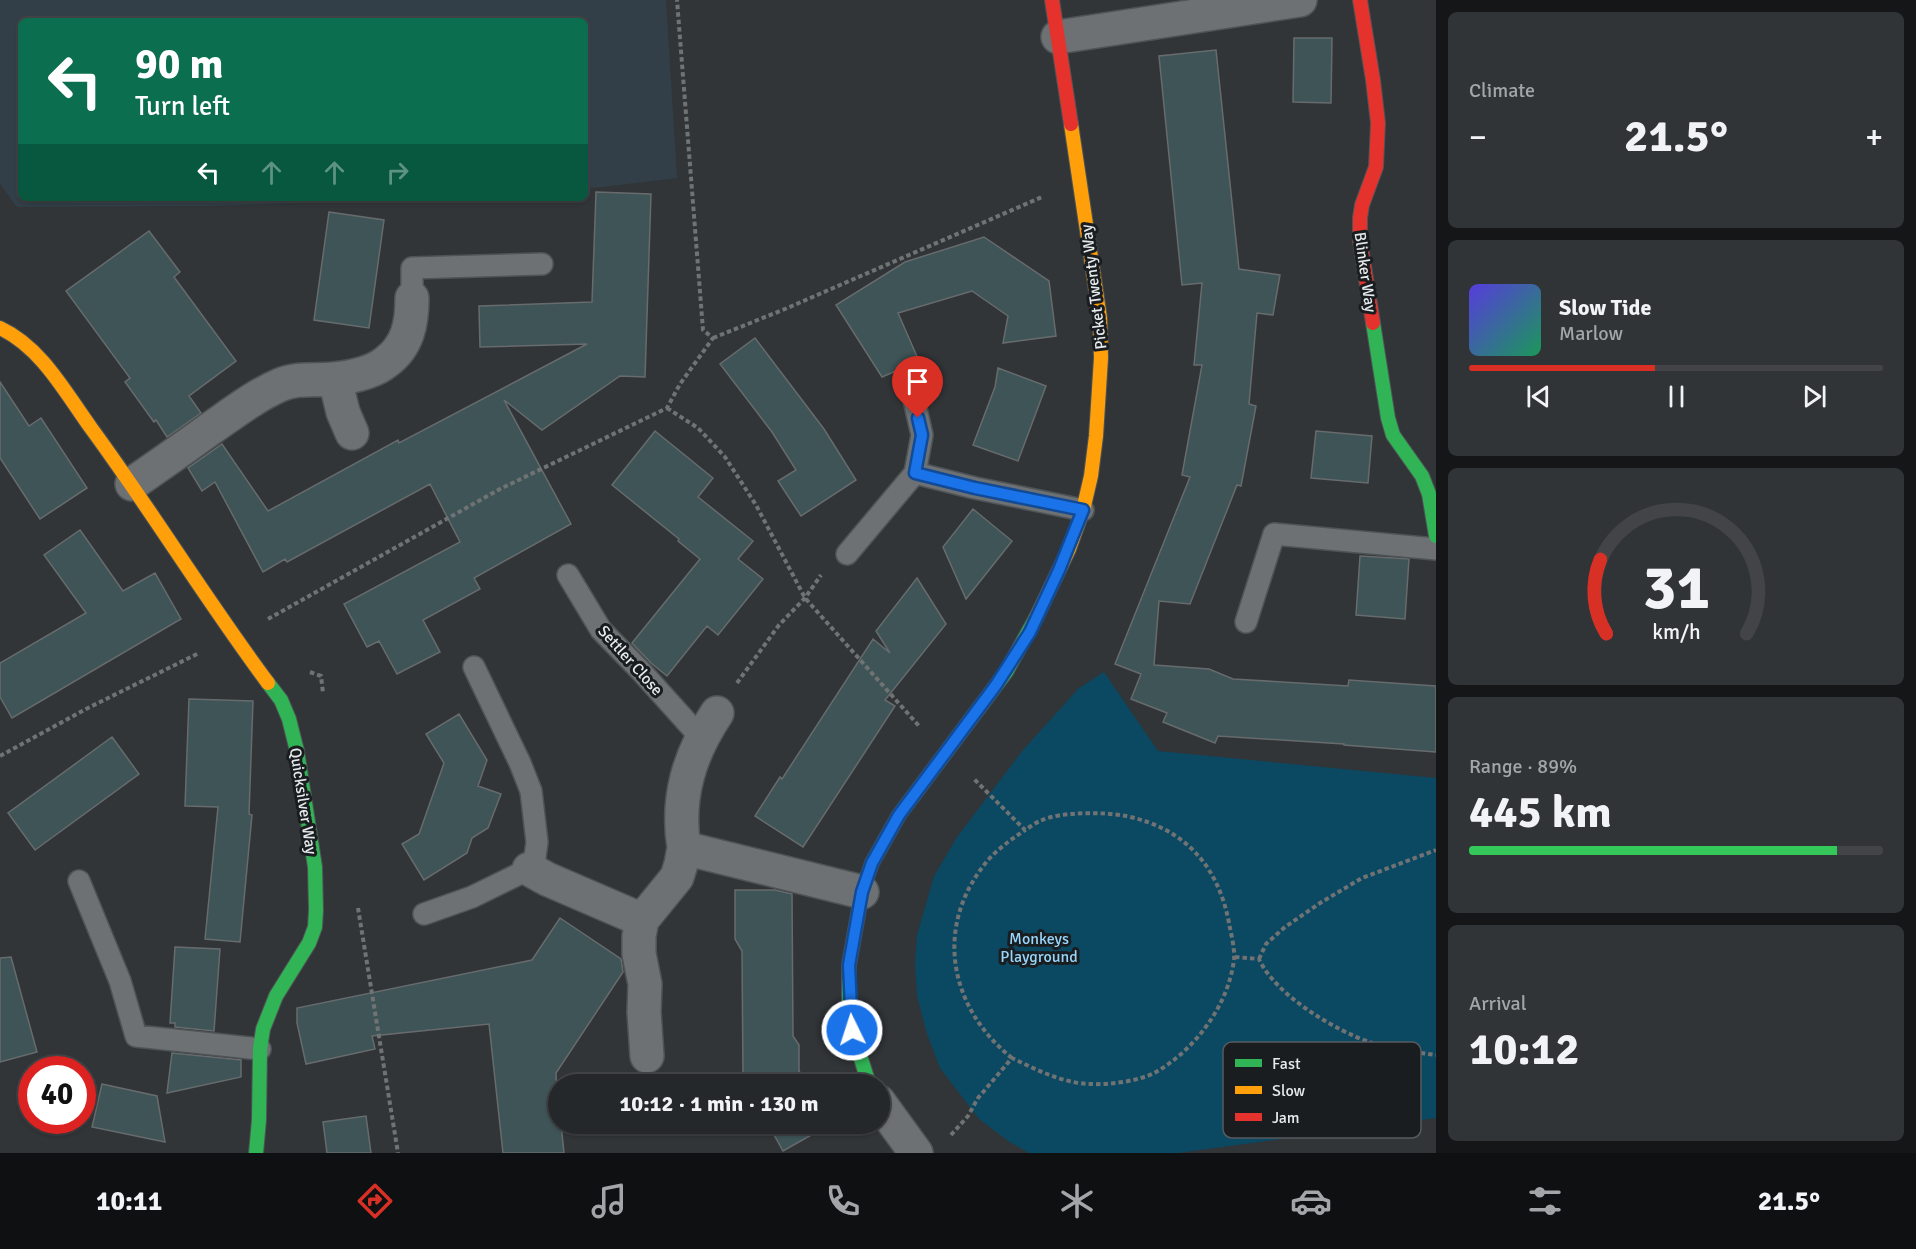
<!DOCTYPE html>
<html lang="en">
<head>
<meta charset="utf-8">
<style>
	:root { --surface:#25282a; --page:#313436; --text:#f1f3f6; --muted:#a3a6a8; --line:#424447; --accent:#d93025 }
	body { margin:0; font-family:Signika,sans-serif; background:var(--page); color:var(--text); height:100vh; display:flex; flex-direction:column; font-size:22px; white-space:nowrap }
	* { box-sizing:border-box; margin:0 }
	p { font-size:20px; color:var(--muted) }
	.icon { flex:none; width:33px; height:33px; fill:none; stroke:currentColor; stroke-width:2; stroke-linecap:round; stroke-linejoin:round }
	.map { position:relative; flex:1; overflow:hidden }
	.details { display:flex; flex-direction:column; gap:12px; padding:12px; background:#141617; width:480px }
	.details>* { flex:none }
	.guide { position:absolute; left:18px; top:18px; width:570px; height:183px; border-radius:9px; box-shadow:0 2px 4px #0004,0 0 0 2px var(--line); background:#0b6e4f; color:#fff; overflow:hidden }
	.speed { position:absolute; left:18px; top:1056px; display:flex; gap:12px; font-size:30px; font-weight:700; text-align:center }
	.speed>* { display:grid; place-content:center; width:78px; height:78px; border-radius:50%; background:var(--surface); box-shadow:0 2px 4px #0004,0 0 0 2px var(--line); line-height:1 }
	.speed .limit { border:9px solid #d22; background:#fff; color:#111 }
	.pin { position:absolute; display:grid; place-items:center; width:51px; height:51px; color:#fff; margin:-62px -26px; border-radius:50% 50% 50% 0; rotate:-45deg; box-shadow:0 0 6px #0007 }
	.pin .icon { rotate:45deg }
	.me { position:absolute; width:66px; margin:-33px; rotate:356deg; stroke-linejoin:round; filter:drop-shadow(0 0 4px #0008) }
	.turn { display:flex; align-items:center; gap:21px; height:126px; padding:0 18px; font-size:27px }
	.turn .icon { width:78px; height:78px; stroke-width:2.5 }
	.turn b { display:block; font-size:42px; line-height:51px }
	.lanes { display:flex; align-items:center; height:57px; padding:0 18px; background:#0003; justify-content:center; gap:30px; direction:ltr }
	.lanes .off { opacity:.35 }
	.big { font-size:45px; font-weight:700; line-height:1.1 }
	.details .card { flex:1; display:flex; flex-direction:column; justify-content:center; gap:9px; min-width:0; padding:0 21px; border-radius:9px; background:var(--page) }
	.details .dial { align-items:center; gap:0 }
	.dial svg { height:156px; overflow:visible; fill:none; stroke:var(--line); stroke-width:7; stroke-linecap:round; text-anchor:middle }
	.dial text { fill:var(--text); stroke:none }
	.song { display:flex; align-items:center; gap:18px }
	.cover { width:72px; height:72px; border-radius:9px; background:linear-gradient(135deg,hsl(250 70% 55%),hsl(150 70% 35%)) }
	.played { height:6px; border-radius:3px; background:linear-gradient(90deg,var(--accent) 45%,var(--line) 45%) }
	.keys { display:flex; justify-content:space-around; direction:ltr }
	.heat { display:flex; justify-content:space-between; align-items:center; font-size:33px; direction:ltr }
	.charge { height:9px; border-radius:4px; background:linear-gradient(90deg,#34c759 89%,var(--line) 0) }
	.trip { position:absolute; left:548px; top:1074px; width:342px; height:60px; border-radius:30px; background:var(--surface); box-shadow:0 2px 4px #0004,0 0 0 2px var(--line); font-weight:700; line-height:60px; text-align:center }
	.dock { display:flex; height:96px; justify-content:space-around; align-items:center; background:#0f1011; color:var(--muted) }
	.dock .icon { width:42px; height:42px }
	.dock .selected { color:var(--accent) }
	.dock b { font-size:27px; color:var(--text) }
	main { display:flex; flex:1; min-height:0 }
	.map>svg:first-child { display:block }
	.built { fill:#323f48 }
	.green { fill:#0b4862 }
	.building { fill:#3e5457; stroke:#676b6d; stroke-width:1.5 }
	.lines { fill:none; stroke-linecap:round; stroke-linejoin:round }
	.lane-casing { stroke:#4e5355; stroke-width:24 }
	.street-casing { stroke:#4e5355; stroke-width:36 }
	.fast-casing { stroke:#4e5355; stroke-width:16 }
	.slow-casing { stroke:#4e5355; stroke-width:16 }
	.jam-casing { stroke:#4e5355; stroke-width:16 }
	.path { stroke:#707374; stroke-width:4; stroke-dasharray:4.5 3; stroke-linecap:butt }
	.lane { stroke:#6d7174; stroke-width:21 }
	.street { stroke:#6d7174; stroke-width:33 }
	.fast { stroke:#30b455; stroke-width:14 }
	.slow { stroke:#ff9f0a; stroke-width:14 }
	.jam { stroke:#e5322d; stroke-width:14 }
	.route-casing { stroke:#114b97; stroke-width:15 }
	.route { stroke:#1a73e8; stroke-width:10 }
	.labels { text-anchor:middle; stroke-width:6; stroke-linejoin:round; paint-order:stroke }
	.street-label { font-size:16px; fill:#e5eaed; stroke:#1a1d20 }
	.park-label { font-size:16px; fill:#97d6fa; stroke:#1a1d20 }
	.key { fill:#1a1d20; stroke:#575a5e; stroke-width:1.5 }
	.key-label { font-size:16px; fill:#e5eaed }
</style>
</head>
<body>
<main>
<div class="map">
<svg width="1436" height="1153" viewBox="0 0 1436 1153">
	<rect width="100%" height="100%" fill="#313538"/>
	<path class="built" d="M0 0H666L677 178 585 189V21H21V198H470L204 206 17 207 0 184Z"/>
	<path class="green" d="M1104 672 1158 751 1436 778V1118L1178 1153H1029L1008 1141 979 1119 940 1068 927 1034 917 996 915 963 917 935 934 876 957 837 1023 750 1079 688Z"/>
	<path class="building" d="M1294 38H1332L1331 103 1293 102Z
		M1216 50 1239 269 1280 275 1273 315 1257 313 1249 404 1256 406 1241 486 1237 485 1190 604 1159 601 1154 665 1209 669 1233 679 1348 686 1349 680 1436 686V752L1344 745V744L1218 736 1215 743 1163 722 1167 713 1131 699 1141 674 1115 664 1190 477 1182 475 1202 365H1194L1202 283 1182 285 1159 56Z
		M596 192 651 194 645 377 620 376 542 430 504 400 571 524 474 578 480 589 423 620 440 652 397 674 379 641 367 647 344 604 460 542 430 484 287 562 285 559 263 572 215 482 202 491 188 468 222 444 268 511 398 440 399 443 587 344 480 347 479 306 592 302Z
		M329 212 384 220 369 328 314 320Z
		M149 231 180 272 174 277 236 361 189 396 201 413 167 437 156 420 154 422 125 382 130 378 66 291Z
		M984 237 1049 281 1056 336 1003 343 1008 316 972 291 898 313 919 361 882 377 836 305 905 262Z
		M755 338 824 429 856 480 801 516 778 481 796 470 772 432 720 364Z
		M998 368 1046 386 1018 461 973 445 995 387Z
		M0 382 29 426 41 418 87 488 40 519 0 458Z
		M655 431 713 478 698 497 753 541 738 559 763 579 718 635 707 626 667 676 651 663 632 643 700 559 678 541 679 539 612 485Z
		M1316 431 1372 436 1368 483 1311 478Z
		M973 509 1012 541 966 599 943 547Z
		M80 530 123 591 155 573 181 619 12 718 0 697V663L86 613 44 555Z
		M1360 556 1409 559 1405 619 1356 615Z
		M917 578 946 624 885 700 895 706 803 847 755 816 780 777 782 779 873 639 890 653 876 631Z
		M189 699 253 701 249 814 252 815 240 942 205 939 218 807 185 806Z
		M459 714 487 760 478 786 501 794 488 828 472 838 467 853 424 880 402 844 419 834 444 763 426 734Z
		M112 737 139 774 35 850 8 813Z
		M735 890H775L792 894 793 1036 799 1045V1071L807 1084H747L743 1078 742 951 735 939Z
		M560 918 621 959 623 972 556 1073 558 1124H561L564 1153H503L489 1024 372 1036 375 1049 306 1064 297 1023V1008L532 960Z
		M175 947 220 949 214 1031 175 1027V1023H170Z
		M11 957 37 1052 0 1062V958Z
		M172 1053 241 1060V1077L167 1093Z
		M102 1084 157 1096 165 1142 92 1127Z
		M366 1116 371 1153H327L323 1122Z
		M768 1124H828L829 1125 783 1151Z"/>
	<g class="lines">
		<g class="lane-casing">
			<path id="lane" d="M412 298V268L542 264
				M915 473 975 488 1083 510
				M847 554 915 473 922 435 914 400
				M568 575 601 630 640 670 702 739
				M1246 622 1274 534 1436 549
				M79 881 120 981 136 1036 260 1049
				M424 914 472 897 519 874 529 869 535 857 537 842 531 791 520 763 474 667"/>
		</g>
		<g class="street-casing">
			<path id="street" d="M1058 37 1300 0
				M335 379 343 412 352 433
				M132 484C158 466 184 448 210 429 233 413 255 396 280 385 298 377 315 381 334 379 351 377 373 373 386 362 408 346 412 323 412 298
				M684 848C676 798 689 755 717 713
				M529 869 547 879 642 920
				M647 1056 644 1012 645 984 639 954V936L642 920 677 877 681 864 684 848 862 892
				M879 1102 916 1153"/>
		</g>
		<g class="fast-casing">
			<path id="fast" d="M1373 323 1388 418 1393 435 1422 476 1429 494 1436 536
				M869 1084 852 1030 849 999V965L862 892 872 863 899 815 1006 672 1036 618
				M256 1153 259 1120 260 1049 263 1029 276 996 309 943 315 927 316 910 315 867 297 751 289 719 281 700 268 683"/>
		</g>
		<g class="slow-casing">
			<path id="slow" d="M0 328C41 347 65 392 91 428 152 511 206 600 268 683
				M1036 618 1069 549 1083 510 1091 476 1096 436 1101 358 1100 318 1071 124"/>
		</g>
		<g class="jam-casing">
			<path id="jam" d="M1052 0 1071 124
				M1360 0 1373 80 1378 123 1376 167 1362 205 1360 218V241L1373 323"/>
		</g>
		<path class="path" d="M713 338 785 309 1042 197
			M667 408 698 428 725 457 756 505 805 598 919 726
			M268 619 500 489 667 408 680 384 713 338 703 330 677 0
			M310 672 321 676 323 693
			M737 683 779 625 805 598 821 575
			M0 756 86 709 199 653
			M358 908 398 1153
			M1235 957 1259 959C1275 995 1336 1031 1372 1043 1393 1050 1415 1052 1436 1055
			M1259 959 1266 944 1285 927 1320 903 1362 878 1436 850
			M1012 1058C948 1007 933 924 989 859 999 848 1012 839 1025 830
			M951 1135 968 1116 978 1098 1012 1058C1037 1070 1062 1083 1090 1084 1109 1085 1140 1081 1156 1072 1196 1049 1229 1004 1234 959 1235 948 1231 934 1229 923 1218 865 1184 828 1126 816 1104 812 1061 811 1040 821 1035 823 1030 827 1025 830L974 779"/>
		<use href="#lane" class="lane"/>
		<use href="#street" class="street"/>
		<use href="#fast" class="fast"/>
		<use href="#slow" class="slow"/>
		<use href="#jam" class="jam"/>
	</g>
	<g class="lines">
		<g class="route-casing">
			<path id="route" d="M852 1030 849 965 862 892 872 863 899 815 996 685 1030 632 1059 570 1083 510 975 488 915 473 922 435 918 418"/>
		</g>
		<use href="#route" class="route"/>
	</g>
	<g class="labels">
		<g class="street-label">
			<text transform="translate(1366 272) rotate(82)" y="6">Blinker Way</text>
			<text transform="translate(1093 287) rotate(-97)" y="6">Picket Twenty Way</text>
			<text transform="translate(631 660) rotate(48)" y="6">Settler Close</text>
			<text transform="translate(304 801) rotate(81)" y="6">Quicksilver Way</text>
		</g>
		<g class="park-label">
			<text x="1039" y="944">Monkeys<tspan x="1039" dy="18">Playground</tspan></text>
		</g>
	</g>
	<rect x="1223" y="1042" width="198" height="96" rx="9" class="key"/>
	<rect x="1235" y="1059" width="27" height="8" fill="#30b455"/>
	<rect x="1235" y="1086" width="27" height="8" fill="#ff9f0a"/>
	<rect x="1235" y="1113" width="27" height="8" fill="#e5322d"/>
	<g class="key-label">
		<text x="1272" y="1069">Fast</text>
		<text x="1272" y="1096">Slow</text>
		<text x="1272" y="1123">Jam</text>
	</g>
</svg>
<div class="speed"><div class="limit">40</div></div>
<div class="pin" style="left:918px;top:418px;background:#d93025"><svg class="icon" aria-label="arrive" viewBox="0 0 24 24"><path d="M6 21V4h12l-3 4 3 4H6"/></svg></div>
<svg class="me" style="left:852px;top:1030px" viewBox="-20 -20 40 40"><circle r="17" fill="#1a73e8" stroke="#fff" stroke-width="3"/><path d="M0-11L8 9 0 5-8 9z" fill="#fff"/></svg>
<div class="trip">10:12 · 1 min · 130 m</div>
<div class="guide">
<div class="turn"><svg class="icon" aria-label="left" viewBox="0 0 24 24"><path d="M17 20v-9H6M10 6l-5 5 5 5"/></svg><div><b>90 m</b>Turn left</div></div>
<div class="lanes"><svg class="icon" aria-label="left" viewBox="0 0 24 24"><path d="M17 20v-9H6M10 6l-5 5 5 5"/></svg><svg class="icon off" aria-label="ahead" viewBox="0 0 24 24"><path d="M12 20V5M6 11l6-6 6 6"/></svg><svg class="icon off" aria-label="ahead" viewBox="0 0 24 24"><path d="M12 20V5M6 11l6-6 6 6"/></svg><svg class="icon off" aria-label="right" viewBox="0 0 24 24"><path d="M7 20v-9h11M14 6l5 5-5 5"/></svg></div>
</div>
</div>
<section class="details">
<div class="card"><p>Climate</p>
<div class="heat"><a>−</a><b class="big">21.5°</b><a>+</a></div>
</div>
<div class="card">
<div class="song"><i class="cover"></i><div><b>Slow Tide</b><p>Marlow</p></div></div>
<div class="played"></div>
<div class="keys"><svg class="icon" aria-label="previous" viewBox="0 0 24 24"><path d="M18 5L8 12l10 7zM5 5v14"/></svg><svg class="icon" aria-label="pause" viewBox="0 0 24 24"><path d="M8 5v14M16 5v14"/></svg><svg class="icon" aria-label="next" viewBox="0 0 24 24"><path d="M6 5l10 7-10 7zM19 5v14"/></svg></div>
</div>
<div class="card dial"><svg viewBox="0 0 100 80">
<path d="M14 69A42 42 0 1 1 86 69"/>
<path d="M14 69A42 42 0 0 1 11 31" stroke="#d93025"/>
<text x="50" y="56" font-size="32" font-weight="700">31</text>
<text x="50" y="72" font-size="11">km/h</text>
</svg></div>
<div class="card"><p>Range · 89%</p><b class="big">445 km</b><div class="charge"></div></div>
<div class="card"><p>Arrival</p><b class="big">10:12</b></div>
</section>
</main>
<nav class="dock">
<b>10:11</b>
<svg class="icon selected" aria-label="directions" viewBox="0 0 24 24"><path d="M12 3l9 9-9 9-9-9zM9 14v-3h6M13 9l2 2-2 2"/></svg>
<svg class="icon" aria-label="music" viewBox="0 0 24 24"><path d="M9 18V5l10-2v13"/><circle cx="6" cy="18" r="3"/><circle cx="16" cy="16" r="3"/></svg>
<svg class="icon" aria-label="phone" viewBox="0 0 24 24"><path d="M5 4h4l2 5-3 2q2 4 5 5l2-3 5 2v4C11 20 4 13 5 4z"/></svg>
<svg class="icon" aria-label="climate" viewBox="0 0 24 24"><path d="M12 3v18M4 7l16 10M4 17L20 7"/></svg>
<svg class="icon" aria-label="car" viewBox="0 0 24 24"><path d="M5 17H2v-5l4-1 3-4h7l3 4 3 1v5h-3M9 17h6M6 11h13"/><circle cx="7" cy="17" r="2"/><circle cx="17" cy="17" r="2"/></svg>
<svg class="icon" aria-label="filters" viewBox="0 0 24 24"><path d="M4 7h16M4 17h16"/><circle cx="9" cy="7" r="2"/><circle cx="15" cy="17" r="2"/></svg>
<b>21.5°</b>
</nav>
</body>
</html>
